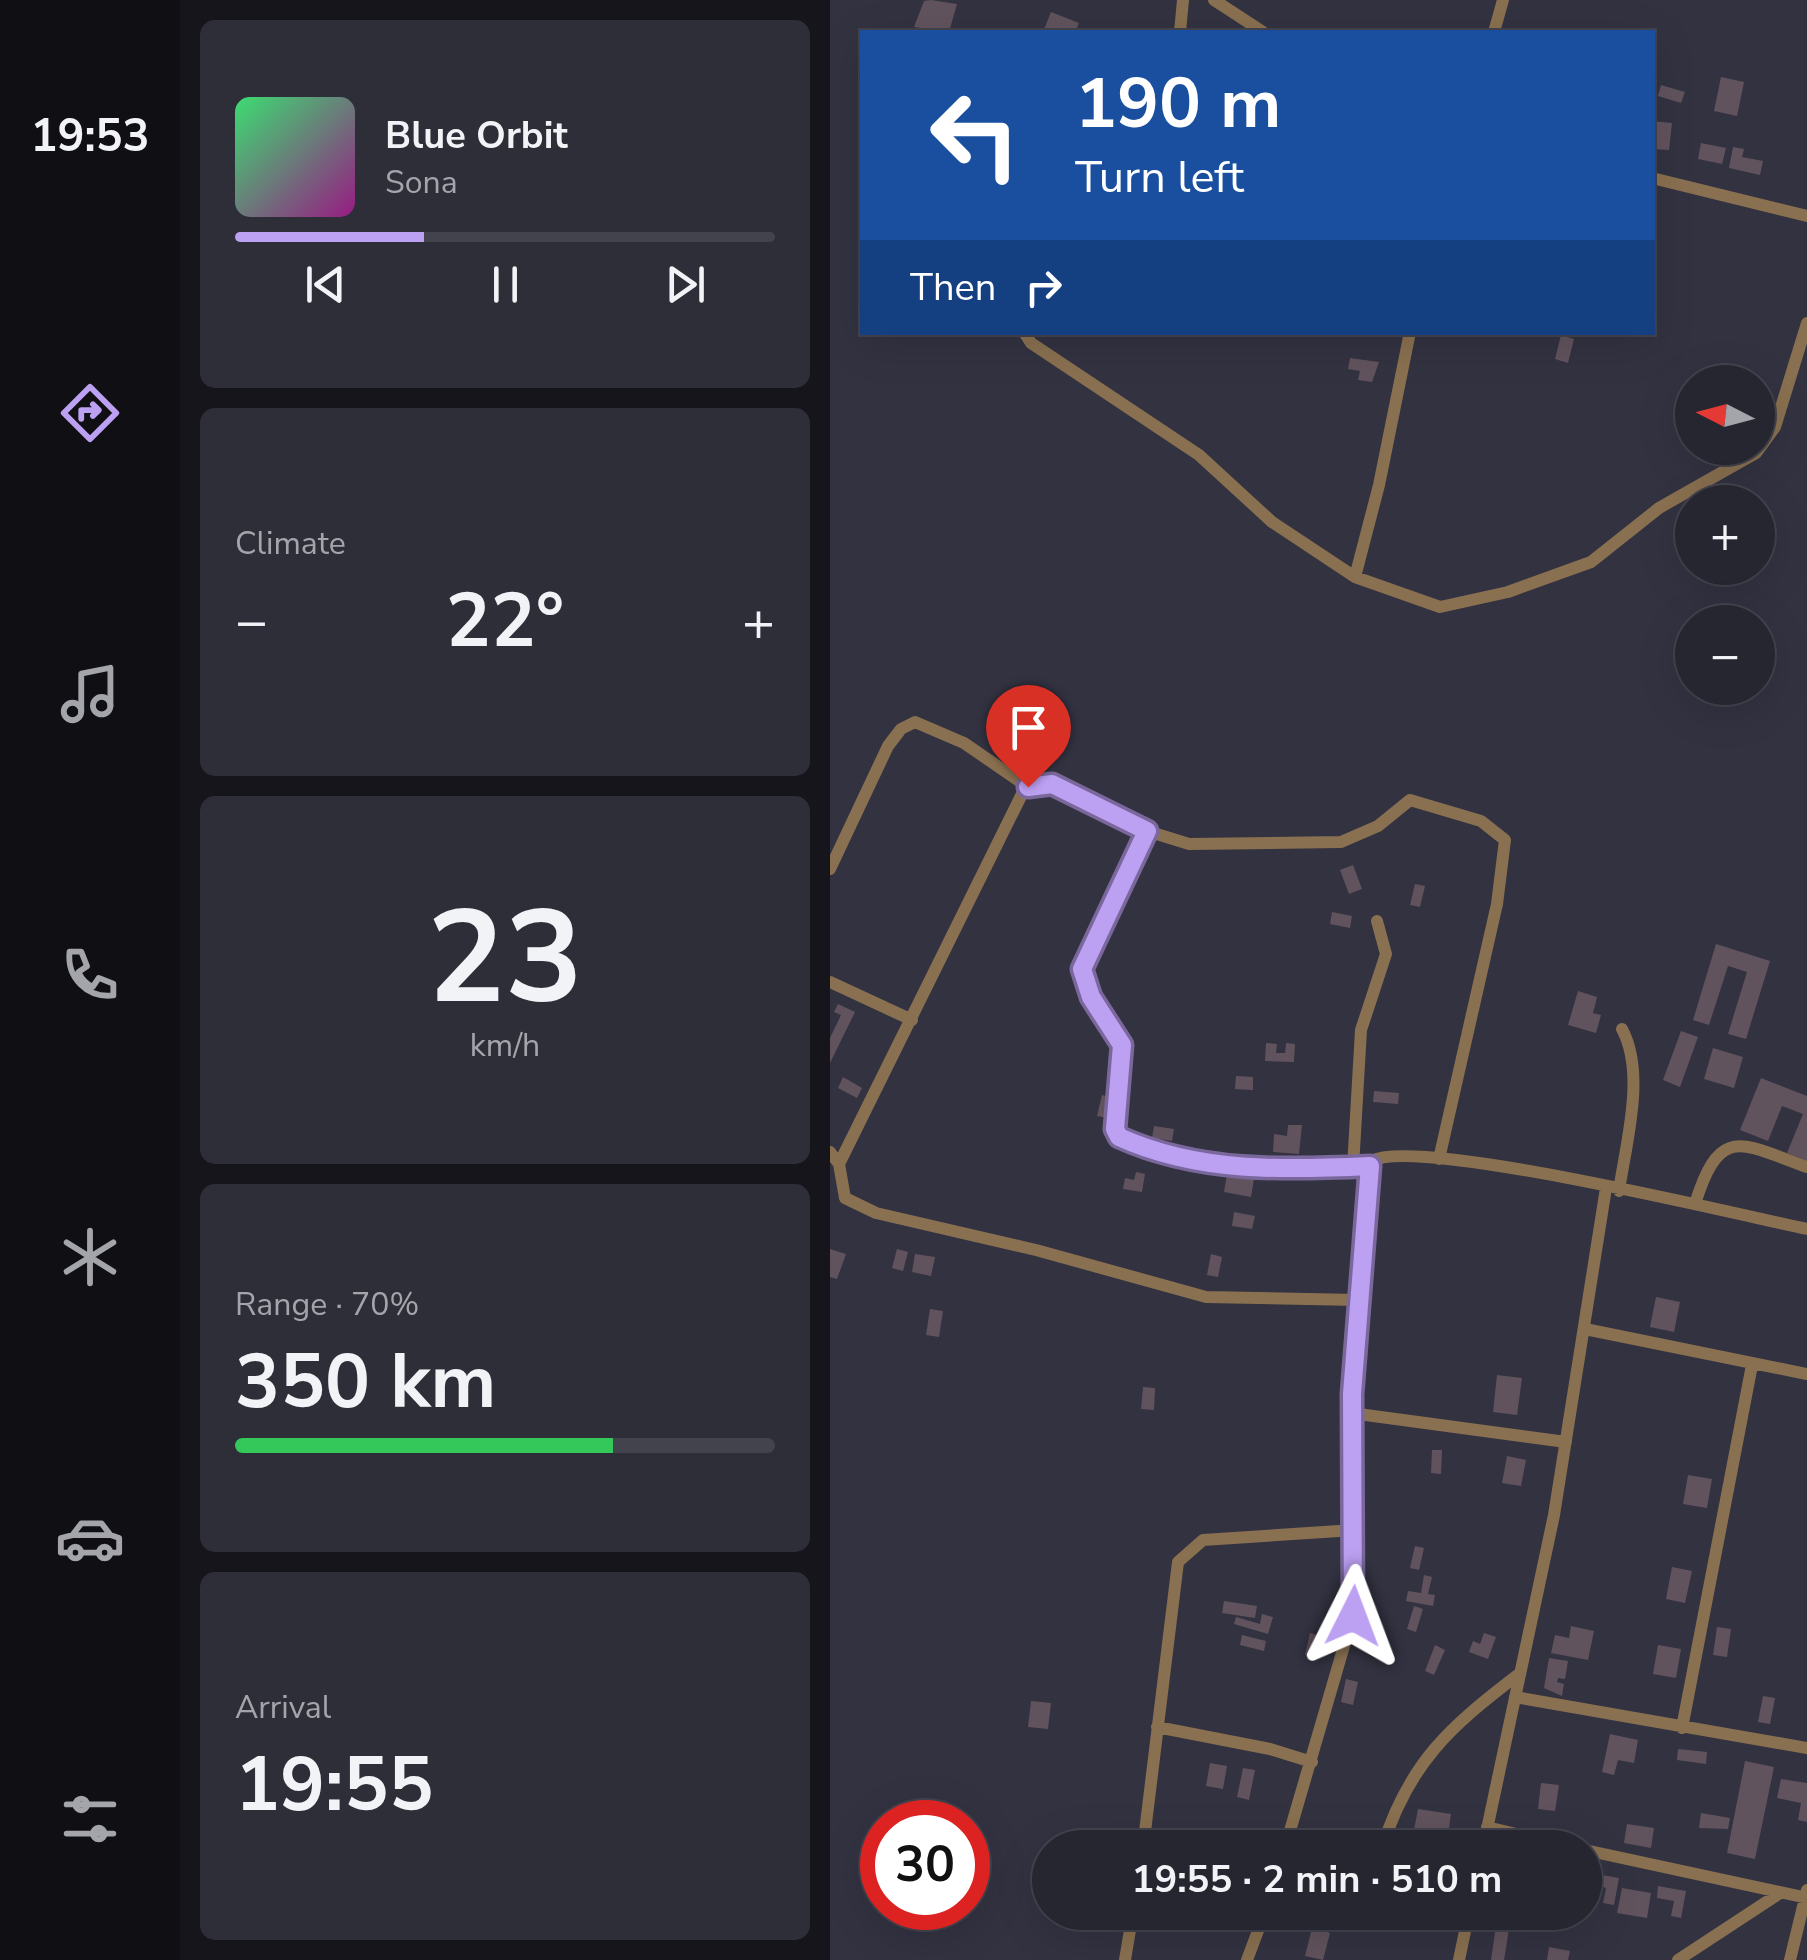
<!DOCTYPE html>
<html lang="en">
<head>
<meta charset="utf-8">
<style>
	:root { --surface:#262631; --page:#2e2e39; --text:#f1f3f6; --muted:#a4a5ab; --line:#42434d; --accent:#bca0f2 }
	body { margin:0; font-family:"Nunito Sans",sans-serif; background:var(--page); color:var(--text); height:100vh; display:flex; flex-direction:column; font-size:38px; white-space:nowrap }
	* { box-sizing:border-box; margin:0 }
	p { font-size:32px; color:var(--muted) }
	.icon { flex:none; width:55px; height:55px; fill:none; stroke:currentColor; stroke-width:2; stroke-linecap:round; stroke-linejoin:round }
	.map { position:relative; flex:1; overflow:hidden }
	.side { display:flex; flex-direction:column; gap:20px; padding:20px; background:#15151b; width:650px }
	.side>* { flex:none }
	.top-card { position:absolute; left:30px; top:30px; width:795px; height:305px; border-radius:0px; box-shadow:0 10px 40px #0002,0 0 0 2px var(--line); background:#1a4fa0; color:#fff; overflow:hidden }
	.needle { width:65px; rotate:276deg }
	.tools { position:absolute; left:845px; top:365px; display:grid; gap:20px }
	.tools a { display:grid; place-items:center; width:100px; height:100px; border-radius:50%; background:var(--surface); box-shadow:0 10px 40px #0002,0 0 0 2px var(--line); font-size:50px }
	.speed { position:absolute; left:30px; top:1800px; display:flex; gap:20px; font-size:50px; font-weight:700; text-align:center }
	.speed>* { display:grid; place-content:center; width:130px; height:130px; border-radius:50%; background:var(--surface); box-shadow:0 10px 40px #0002,0 0 0 2px var(--line); line-height:1 }
	.speed .limit { border:15px solid #d22; background:#fff; color:#111 }
	.pin { position:absolute; display:grid; place-items:center; width:85px; height:85px; color:#fff; margin:-102px -42px; border-radius:50% 50% 50% 0; rotate:-45deg; box-shadow:0 0 10px #0007 }
	.pin .icon { rotate:45deg }
	.me { position:absolute; width:110px; margin:-55px; rotate:3deg; stroke-linejoin:round; filter:drop-shadow(0 0 8px #0008) }
	.turn { display:flex; align-items:center; gap:35px; height:210px; padding:0 50px; font-size:45px }
	.turn .icon { width:130px; height:130px; stroke-width:2.5 }
	.turn b { display:block; font-size:70px; line-height:85px }
	.then { display:flex; align-items:center; height:95px; padding:0 50px; background:#0003; gap:20px; font-size:38px }
	.big { font-size:75px; font-weight:700; line-height:1.1 }
	.side .card { flex:1; display:flex; flex-direction:column; justify-content:center; gap:15px; min-width:0; padding:0 35px; border-radius:15px; background:var(--page) }
	.side .dial { align-items:center; gap:0 }
	.dial b { font-size:130px; line-height:1 }
	.song { display:flex; align-items:center; gap:30px }
	.cover { width:120px; height:120px; border-radius:15px; background:linear-gradient(135deg,hsl(140 70% 55%),hsl(310 70% 35%)) }
	.played { height:10px; border-radius:5px; background:linear-gradient(90deg,var(--accent) 35%,var(--line) 35%) }
	.keys { display:flex; justify-content:space-around; direction:ltr }
	.heat { display:flex; justify-content:space-between; align-items:center; font-size:55px; direction:ltr }
	.charge { height:15px; border-radius:8px; background:linear-gradient(90deg,#34c759 70%,var(--line) 0) }
	.trip { position:absolute; left:202px; top:1830px; width:570px; height:100px; border-radius:50px; background:var(--surface); box-shadow:0 10px 40px #0002,0 0 0 2px var(--line); font-weight:700; line-height:100px; text-align:center }
	main { display:flex; flex:1; min-height:0 }
	.tab-bar { display:flex; flex-direction:column; width:180px; justify-content:space-around; align-items:center; background:#0f0f14; color:var(--muted) }
	.tab-bar .icon { width:70px; height:70px }
	.tab-bar .on { color:var(--accent) }
	.tab-bar b { font-size:45px; color:var(--text) }
	.map>svg:first-child { display:block }
	.building { fill:#61535d }
	.lines { fill:none; stroke-linecap:round; stroke-linejoin:round }
	.street { stroke:#897050; stroke-width:12 }
	.route-casing { stroke:#7a689d; stroke-width:25 }
	.route { stroke:#bca0f2; stroke-width:18 }
</style>
</head>
<body>
<main>
<nav class="tab-bar">
<b>19:53</b>
<svg class="icon on" aria-label="directions" viewBox="0 0 24 24"><path d="M12 3l9 9-9 9-9-9zM9 14v-3h6M13 9l2 2-2 2"/></svg>
<svg class="icon" aria-label="music" viewBox="0 0 24 24"><path d="M9 18V5l10-2v13"/><circle cx="6" cy="18" r="3"/><circle cx="16" cy="16" r="3"/></svg>
<svg class="icon" aria-label="phone" viewBox="0 0 24 24"><path d="M5 4h4l2 5-3 2q2 4 5 5l2-3 5 2v4C11 20 4 13 5 4z"/></svg>
<svg class="icon" aria-label="climate" viewBox="0 0 24 24"><path d="M12 3v18M4 7l16 10M4 17L20 7"/></svg>
<svg class="icon" aria-label="car" viewBox="0 0 24 24"><path d="M5 17H2v-5l4-1 3-4h7l3 4 3 1v5h-3M9 17h6M6 11h13"/><circle cx="7" cy="17" r="2"/><circle cx="17" cy="17" r="2"/></svg>
<svg class="icon" aria-label="filters" viewBox="0 0 24 24"><path d="M4 7h16M4 17h16"/><circle cx="9" cy="7" r="2"/><circle cx="15" cy="17" r="2"/></svg>
</nav>
<section class="side">
<div class="card">
<div class="song"><i class="cover"></i><div><b>Blue Orbit</b><p>Sona</p></div></div>
<div class="played"></div>
<div class="keys"><svg class="icon" aria-label="previous" viewBox="0 0 24 24"><path d="M18 5L8 12l10 7zM5 5v14"/></svg><svg class="icon" aria-label="pause" viewBox="0 0 24 24"><path d="M8 5v14M16 5v14"/></svg><svg class="icon" aria-label="next" viewBox="0 0 24 24"><path d="M6 5l10 7-10 7zM19 5v14"/></svg></div>
</div>
<div class="card"><p>Climate</p>
<div class="heat"><a>−</a><b class="big">22°</b><a>+</a></div>
</div>
<div class="card dial"><b>23</b><p>km/h</p></div>
<div class="card"><p>Range · 70%</p><b class="big">350 km</b><div class="charge"></div></div>
<div class="card"><p>Arrival</p><b class="big">19:55</b></div>
</section>
<div class="map">
<svg width="977" height="1960" viewBox="0 0 977 1960">
	<rect width="100%" height="100%" fill="#323241"/>
	<path class="building" d="M101 0 127 4 119 32 84 27 94 1Z
		M221 12 249 23 245 32H213Z
		M891 77 914 82 907 116 884 111Z
		M831 85 855 92 851 103 828 96Z
		M822 121 842 123 839 150 822 149Z
		M871 143 896 148 892 164 868 159Z
		M903 147 914 149 912 157 933 161 930 175 899 168Z
		M731 335 744 339 738 363 725 359Z
		M520 358 549 362 542 382 528 380 530 371 518 369Z
		M523 865 532 889 519 894 510 870Z
		M585 884 595 886 590 907 580 905Z
		M502 912 522 916 520 928 500 924Z
		M886 944 940 961 916 1039 898 1034 917 972 898 966 879 1025 863 1020Z
		M748 991 767 997 763 1013 771 1015 766 1033 738 1025Z
		M8 1004 25 1012 0 1063V1038L11 1015 4 1012Z
		M851 1031 868 1037 850 1087 833 1080Z
		M436 1043 447 1044 446 1053H455L456 1043 465 1044 464 1062 435 1061Z
		M883 1048 913 1057 904 1088 874 1079Z
		M406 1076 423 1077V1090L405 1089Z
		M13 1077 32 1088 27 1098 8 1088Z
		M931 1078 977 1096V1161L957 1153 973 1114 952 1106 938 1141 910 1130Z
		M544 1091 569 1093 568 1104 543 1102Z
		M272 1095 283 1098 278 1118 267 1116Z
		M458 1125H472L469 1154 443 1152 444 1134 457 1136Z
		M324 1126 344 1129 342 1141 322 1138Z
		M398 1169 425 1173 421 1197 394 1192Z
		M306 1172 315 1174 312 1192 293 1189 295 1178 304 1180Z
		M404 1212 425 1216 422 1229 402 1226Z
		M0 1249 16 1254 7 1279 0 1277Z
		M67 1249 78 1252 73 1271 62 1268Z
		M85 1254 105 1257 101 1276 82 1272Z
		M381 1254 392 1257 388 1277 377 1275Z
		M826 1297 850 1302 844 1332 820 1327Z
		M100 1309 113 1311 109 1337 96 1335Z
		M667 1375 692 1378 687 1415 663 1412Z
		M313 1387 325 1388 324 1410 311 1409Z
		M602 1450H612L611 1474 601 1473Z
		M677 1456 696 1460 691 1486 672 1483Z
		M858 1475 882 1479 877 1508 853 1504Z
		M585 1546 594 1548 589 1570 580 1568Z
		M842 1567 862 1571 855 1603 836 1599Z
		M594 1575 602 1577 598 1594 605 1595 603 1606 576 1601 578 1591 591 1593Z
		M394 1601 427 1606 425 1618 392 1613Z
		M584 1606 593 1609 586 1632 577 1629Z
		M432 1614 443 1617 438 1634 404 1624 406 1617 430 1624Z
		M741 1626 764 1631 758 1660 721 1653 725 1635 739 1638Z
		M887 1627 901 1629 897 1657 883 1655Z
		M480 1633 492 1636 487 1658 475 1655Z
		M654 1633 666 1637 658 1659 639 1652 643 1641 650 1644Z
		M412 1635 436 1641 434 1651 410 1645Z
		M605 1645 615 1650 604 1675 595 1671Z
		M828 1645 851 1649 846 1678 823 1674Z
		M719 1658 738 1661 735 1679 728 1678 727 1682 734 1684 732 1696 714 1688Z
		M516 1679 528 1682 523 1705 511 1702Z
		M933 1696 945 1698 940 1724 928 1722Z
		M201 1701 221 1703 218 1729 198 1727Z
		M780 1734 808 1740 804 1763 788 1760 784 1775 772 1772Z
		M848 1749 877 1752 876 1764 847 1760Z
		M915 1761 944 1767 925 1859 897 1853Z
		M380 1763 397 1766 393 1789 376 1786Z
		M413 1768 425 1770 419 1800 407 1797Z
		M951 1779 977 1783V1822L968 1820 971 1803 947 1798Z
		M711 1783 729 1785 725 1811 708 1809Z
		M588 1809 621 1814 618 1835 584 1830Z
		M871 1813 900 1818 898 1829 869 1828Z
		M797 1824 824 1828 821 1848 794 1843Z
		M504 1835 530 1841 528 1848H501Z
		M579 1839 614 1843V1848H578Z
		M760 1873 789 1878 784 1905 773 1903 776 1888 769 1886 765 1902 755 1900Z
		M828 1886 856 1891 851 1918 841 1916 844 1901 827 1898Z
		M792 1888 821 1893 817 1918 787 1913Z
		M668 1912H692L689 1931 679 1929 674 1960H661Z
		M482 1928 500 1933 493 1960 475 1956Z
		M719 1947 740 1951 738 1960H717Z"/>
	<g class="lines">
		<path class="street" d="M384 0 433 32
			M350 32 353 0
			M664 32 673 0
			M822 178 977 216
			M194 332 201 343 369 455 442 522 525 577 610 607 678 592 761 562 829 508 926 453 945 427 977 323
			M525 577 549 485 580 332
			M317 831 252 969 261 997 292 1045 286 1133C331 1177 479 1168 540 1166
			M0 869 58 746 71 729 85 722 134 743 198 787
			M0 982 82 1020
			M0 1152 9 1164 15 1198 46 1213 206 1250 376 1297 527 1300
			M9 1164 192 794 198 787 215 782 317 831 359 844 511 842 548 826 580 800 651 821 675 840 667 904 609 1159
			M523 1167 531 1030 556 954 547 921
			M789 1191C796 1142 816 1074 792 1029
			M865 1204C890 1123 912 1144 977 1167
			M755 1329 977 1374
			M521 1413 736 1442
			M685 1697 977 1748
			M327 1727 440 1749 482 1762
			M852 1728 922 1365
			M657 1827 744 1848
			M313 1848 348 1562 373 1540 524 1530
			M455 1848 523 1615 521 1394 534 1202 542 1161C585 1136 910 1215 977 1229
			M552 1848C579 1762 621 1726 689 1674
			M653 1848 724 1515 776 1188
			M755 1850 977 1898
			M295 1960 303 1912
			M417 1960 435 1912
			M629 1960 639 1912
			M848 1960 950 1893
			M960 1960 977 1890"/>
	</g>
	<g class="lines">
		<g class="route-casing">
			<path id="route" d="M198 787 222 784 317 831 252 969 261 997 292 1045 285 1129 289 1137C368 1173 455 1170 540 1166L522 1394 523 1616"/>
		</g>
		<use href="#route" class="route"/>
	</g>
</svg>
<div class="tools">
<a><svg class="needle" viewBox="-14 -14 28 28"><path d="M0-13l5 13h-10z" fill="#e53935"/><path d="M0 13l5-13h-10z" fill="#a4a5ab"/></svg></a>
<a>+</a>
<a>−</a>
</div>
<div class="speed"><div class="limit">30</div></div>
<div class="pin" style="left:198px;top:787px;background:#d93025"><svg class="icon" aria-label="arrive" viewBox="0 0 24 24"><path d="M6 21V4h12l-3 4 3 4H6"/></svg></div>
<svg class="me" style="left:523px;top:1616px" viewBox="-20 -20 40 40"><path d="M0-17L14 15 0 8-14 15z" fill="#bca0f2" stroke="#fff" stroke-width="4"/></svg>
<div class="trip">19:55 · 2 min · 510 m</div>
<div class="top-card">
<div class="turn"><svg class="icon" aria-label="left" viewBox="0 0 24 24"><path d="M17 20v-9H6M10 6l-5 5 5 5"/></svg><div><b>190 m</b>Turn left</div></div>
<div class="then">Then<svg class="icon" aria-label="right" viewBox="0 0 24 24"><path d="M7 20v-9h11M14 6l5 5-5 5"/></svg></div>
</div>
</div>
</main>
</body>
</html>
